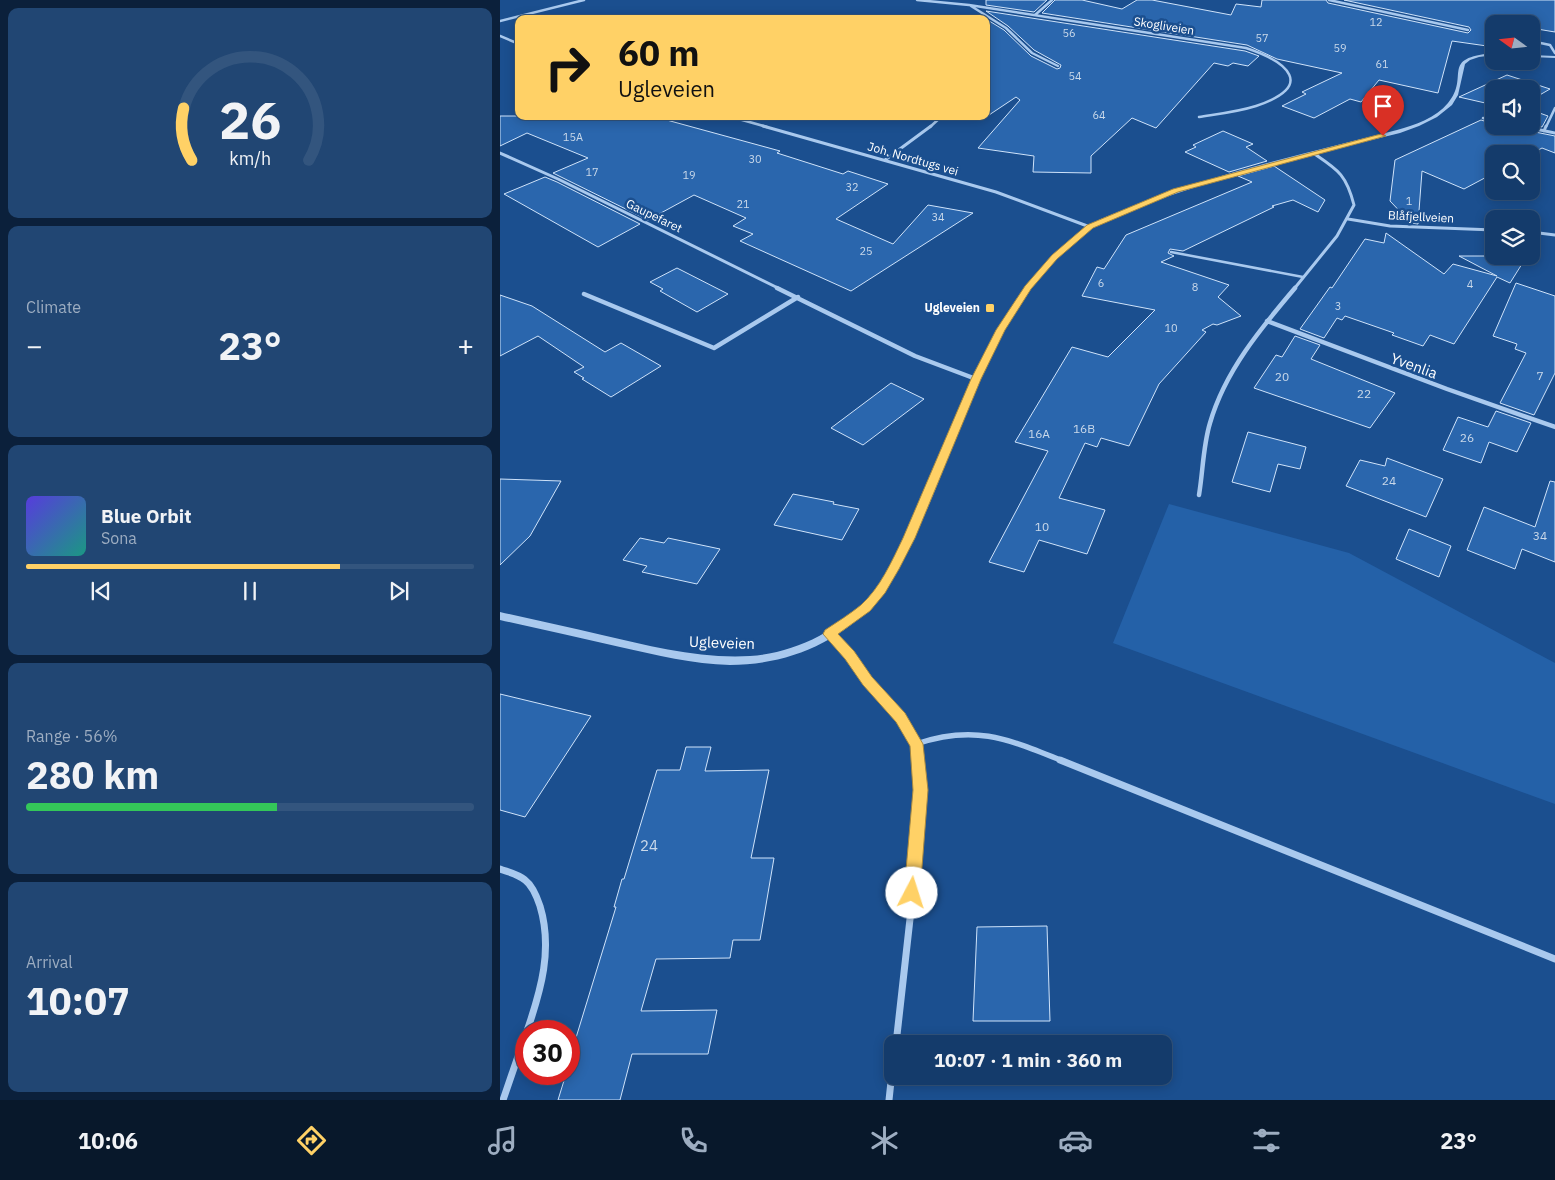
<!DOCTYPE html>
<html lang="en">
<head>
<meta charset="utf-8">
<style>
	:root { --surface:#143b6b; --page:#214673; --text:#f1f3f6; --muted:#9dadc1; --line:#33557e; --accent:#ffd166 }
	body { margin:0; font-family:"IBM Plex Sans",sans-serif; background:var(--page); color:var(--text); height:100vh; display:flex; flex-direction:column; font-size:19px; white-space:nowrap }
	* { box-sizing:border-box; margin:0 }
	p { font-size:16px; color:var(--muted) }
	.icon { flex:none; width:28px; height:28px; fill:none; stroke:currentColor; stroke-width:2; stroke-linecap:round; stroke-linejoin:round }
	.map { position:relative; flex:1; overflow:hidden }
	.panel { display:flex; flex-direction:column; gap:8px; padding:8px; background:#0b203b; width:500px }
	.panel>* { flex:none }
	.guide { position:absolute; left:15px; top:15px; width:475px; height:105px; border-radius:10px; box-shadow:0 2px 12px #0003,0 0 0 1px var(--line); background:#ffd166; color:#111; overflow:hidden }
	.needle { width:32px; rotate:285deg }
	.controls { position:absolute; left:985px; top:15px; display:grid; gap:10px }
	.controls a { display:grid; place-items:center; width:55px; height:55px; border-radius:10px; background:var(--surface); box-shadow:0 2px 12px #0003,0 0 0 1px var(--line); font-size:25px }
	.speed { position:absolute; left:15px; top:1020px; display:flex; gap:10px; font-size:25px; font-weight:700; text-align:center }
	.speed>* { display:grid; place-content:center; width:65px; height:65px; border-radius:50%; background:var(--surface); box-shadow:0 2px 12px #0003,0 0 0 1px var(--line); line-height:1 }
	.speed .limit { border:8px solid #d22; background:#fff; color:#111 }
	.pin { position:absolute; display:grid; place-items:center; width:42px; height:42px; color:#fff; margin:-51px -21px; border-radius:50% 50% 50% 0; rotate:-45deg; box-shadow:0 0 5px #0007 }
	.pin .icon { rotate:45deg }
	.me { position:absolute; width:55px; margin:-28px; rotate:5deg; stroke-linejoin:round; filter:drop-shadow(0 0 4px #0008) }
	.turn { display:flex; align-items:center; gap:18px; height:105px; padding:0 20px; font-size:22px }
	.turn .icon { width:65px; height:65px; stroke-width:2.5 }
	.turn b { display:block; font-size:35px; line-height:42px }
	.big { font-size:38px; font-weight:700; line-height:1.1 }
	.panel .card { flex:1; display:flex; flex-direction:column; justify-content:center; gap:8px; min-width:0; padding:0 18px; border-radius:10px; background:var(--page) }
	.panel .dial { align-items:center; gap:0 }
	.dial svg { height:130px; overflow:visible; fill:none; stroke:var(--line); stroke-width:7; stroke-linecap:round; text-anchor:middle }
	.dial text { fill:var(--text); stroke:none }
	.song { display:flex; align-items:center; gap:15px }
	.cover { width:60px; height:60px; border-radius:8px; background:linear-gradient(135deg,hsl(250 70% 55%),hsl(170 70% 35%)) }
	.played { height:5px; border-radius:2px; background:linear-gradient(90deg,var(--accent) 70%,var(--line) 70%) }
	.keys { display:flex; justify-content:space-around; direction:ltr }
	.heat { display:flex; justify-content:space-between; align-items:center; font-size:28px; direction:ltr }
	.charge { height:8px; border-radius:4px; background:linear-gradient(90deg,#34c759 56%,var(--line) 0) }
	.trip { position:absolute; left:384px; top:1035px; width:288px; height:50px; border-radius:10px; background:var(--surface); box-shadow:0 2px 12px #0003,0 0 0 1px var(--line); font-weight:700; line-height:50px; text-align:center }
	.dock { display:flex; height:80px; justify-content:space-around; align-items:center; background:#08182b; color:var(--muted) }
	.dock .icon { width:35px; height:35px }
	.dock .selected { color:var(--accent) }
	.dock b { font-size:22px; color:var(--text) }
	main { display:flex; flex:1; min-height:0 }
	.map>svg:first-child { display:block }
	.green { fill:#2461a8 }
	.building { fill:#2a66ad; stroke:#cfe3fa }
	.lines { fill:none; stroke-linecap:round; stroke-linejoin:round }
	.service { stroke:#a9c9ee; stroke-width:2.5 }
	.minor-far4 { stroke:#a9c9ee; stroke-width:2.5 }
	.minor-far3 { stroke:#a9c9ee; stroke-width:3 }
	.minor-far2 { stroke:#a9c9ee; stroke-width:4.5 }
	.minor-far1 { stroke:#a9c9ee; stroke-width:5.5 }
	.minor { stroke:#a9c9ee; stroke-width:7 }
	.tertiary { fill:#a9c9ee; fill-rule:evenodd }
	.route { fill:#ffd166; stroke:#a68842 }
	.poi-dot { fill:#ffd166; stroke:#1b4f8f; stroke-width:2 }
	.labels { text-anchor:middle; stroke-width:5; stroke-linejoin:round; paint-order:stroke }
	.far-number-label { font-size:11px; fill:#cad9ea }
	.far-street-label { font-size:12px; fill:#fff; stroke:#1b4f8f }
	.far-poi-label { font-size:12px; font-weight:bold; fill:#fff; stroke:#1b4f8f; text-anchor:end }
	.number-label { font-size:12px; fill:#cad9ea }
	.street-label { font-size:15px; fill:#fff; stroke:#1b4f8f }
	.near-number-label { font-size:15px; fill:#cad9ea }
</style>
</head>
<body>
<main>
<section class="panel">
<div class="card dial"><svg viewBox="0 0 100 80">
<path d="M14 69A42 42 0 1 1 86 69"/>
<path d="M14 69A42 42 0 0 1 9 37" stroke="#ffd166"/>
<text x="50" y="56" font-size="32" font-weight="700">26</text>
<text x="50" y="72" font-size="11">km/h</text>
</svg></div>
<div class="card"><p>Climate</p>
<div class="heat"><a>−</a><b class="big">23°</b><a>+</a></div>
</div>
<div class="card">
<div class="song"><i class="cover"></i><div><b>Blue Orbit</b><p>Sona</p></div></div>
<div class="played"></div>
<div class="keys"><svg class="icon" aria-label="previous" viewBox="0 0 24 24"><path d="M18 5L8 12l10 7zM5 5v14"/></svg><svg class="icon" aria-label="pause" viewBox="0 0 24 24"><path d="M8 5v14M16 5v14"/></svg><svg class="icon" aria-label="next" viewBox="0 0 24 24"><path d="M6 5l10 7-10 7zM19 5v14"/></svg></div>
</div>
<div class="card"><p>Range · 56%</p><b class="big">280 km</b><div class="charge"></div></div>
<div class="card"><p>Arrival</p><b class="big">10:07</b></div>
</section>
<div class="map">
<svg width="1055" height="1100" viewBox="0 0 1055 1100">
	<rect width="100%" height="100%" fill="#1b4f8f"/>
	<path class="green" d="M669 504 849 553 1055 663V804L613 643Z"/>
	<path class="building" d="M486 0H547L534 12 486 5Z
		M555 0H582L622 9 637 0H652L731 15 736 4 761 7 762 0H826L828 3 968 33 971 30 969 27 844 0H1055V32L1031 28V24H1011L990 20 987 46 952 41 938 93 879 80 861 102 850 99 814 118 782 106 806 94 802 92 842 73 777 59 747 45 542 13Z
		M486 11 745 51 759 56 748 66 733 63 728 66 714 63 656 128 632 118 591 156V173L533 172 534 156 478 148 520 100 516 97 486 117V19L504 30 531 56 557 69 560 68 561 65 534 50 508 26Z
		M1007 75 1050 89 1031 100V89H994V105L959 97Z
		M1031 110 1048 116 1042 127 1031 125Z
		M0 116H152L280 151 277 153 343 174 348 171 388 184 336 219 393 244 428 205 473 213 351 291 240 241 253 234 233 226 246 218 194 195 148 220 53 173 88 158 27 133 0 146Z
		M981 120 994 124V126H1018L1020 129 1055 136V153L1042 148 1031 154H994V173L964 189 922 171 918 224 911 223 890 201 895 160Z
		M723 131 753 144 746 147 767 161 729 172 685 152 696 147 693 145Z
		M774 166 825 200 818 212 793 200 772 206 774 207 683 251 670 249 668 253 674 256 661 262 729 285 718 297 741 316 717 325 713 324 702 330 706 332 659 384 629 446 601 438 597 447 585 443 559 498 605 510 587 554 539 540 524 572 489 562 548 451 515 442 572 347 608 357 655 310 582 296 597 267 604 269 626 235 752 182 738 176Z
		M45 177 57 182 140 224 98 247 4 194Z
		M886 233 944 274 953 264 997 276 959 256H1027L1010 283 997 277 954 344 930 335 923 346 892 335 894 333 845 316 842 320 837 318 824 338 800 329 830 287 832 288 865 239 884 243Z
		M177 268 228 294 197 312 160 291 163 289 150 282Z
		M1016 283 1055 296V373L1034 415 1000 403 1026 353 1015 349 1017 344 993 336Z
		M0 295 32 306 105 352 121 343 161 366 111 397 82 379 84 378 74 372 84 367 38 336 0 356Z
		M795 336 820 345 811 359 895 393 870 428 754 388 776 355 782 357Z
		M391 383 424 399 363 445 331 428Z
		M996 411 1031 423 1017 452 989 442 981 463 943 450 958 417 988 427Z
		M748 432 806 447 800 469 778 464 770 492 732 482Z
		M887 458 943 479 926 517 846 486 860 460 885 466Z
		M0 479 61 481 30 536 0 565Z
		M1050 481 1055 482V562L1022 549 1015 569 967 550 984 507 1035 527Z
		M293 494 334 502 333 504 359 509 342 540 274 525Z
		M909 529 951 546 939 577 896 559Z
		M140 538 164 543 168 538 220 549 197 584 142 572 147 566 123 560Z
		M0 694 91 716 25 817 0 810Z
		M186 747H211L205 771 269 770 251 858H274L260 940H233L230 958 156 959 141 1011 217 1010 208 1054H132L120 1100H58L66 1074H69L71 1054 116 907H114L122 879H124L157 770H180Z
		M547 926 550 1021H473L477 927Z"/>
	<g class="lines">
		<path class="service" d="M671 252 803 277"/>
		<path class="minor-far4" d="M417 0 469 5 746 48C788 62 816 86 756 106 737 112 718 114 699 117
			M829 0 968 30
			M471 6 506 28 532 53 558 66
			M535 15 552 0
			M0 21 84 0
			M0 36 19 44
			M1031 41 1050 45 1055 53
			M228 116 267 127
			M983 118 994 121
			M1021 126 1026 127
			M430 127 442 116
			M1046 127 1055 108"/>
		<path class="minor-far3" d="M263 126 496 192 590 227
			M1021 126 1055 133
			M1044 131 1046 126
			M0 153 58 179 280 289
			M385 160 431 126
			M848 219 890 226 994 230
			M1031 232 1055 235
			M794 289 837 236 854 205C846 174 838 170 813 153"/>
		<path class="minor-far2" d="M277 288 415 356 476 379
			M84 294 214 348 298 297
			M767 321 947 389 1055 427
			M699 495C703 471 703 446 710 423 725 371 761 328 795 288"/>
		<path class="minor-far1" d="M330 634 349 655 367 681 400 718 416 744 418 761
			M416 744C475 724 508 739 563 761"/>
		<path class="minor" d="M560 760 1055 959
			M0 869C8 872 18 874 25 880 33 886 37 897 40 906 53 949 41 990 27 1031
			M396 1044 411 910 420 790 417 760
			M3 1100 26 1033
			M389 1100 392 1072"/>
		<path class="tertiary" d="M994 53V55L979 57 970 60 965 64 958 95 952 105 937 117 919 126 900 133 790 160 729 176 669 196 603 222C556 246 517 303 494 350 462 413 442 482 410 546 401 566 389 586 374 603 338 644 284 665 230 665 193 664 156 655 120 647 80 638 40 629 0 620V612C34 620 68 627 102 635 150 646 200 659 250 656 294 653 337 632 367 599 389 575 403 544 416 515 438 465 455 414 479 365 504 315 535 268 579 232 597 218 620 212 641 203 724 171 811 152 897 130 915 125 936 118 948 103 971 76 938 58 994 53Z
			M1031 55 1055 56V58L1031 57Z"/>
	</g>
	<path class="route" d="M881 134 886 136 678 192 593 228 557 259 531 289 505 330 481 379 415 538 399 569 385 593 370 611 338 634 354 651 372 677 405 713 423 744 428 790 420 893 418 899 412 901 407 899 404 893 413 790 410 746 396 722 363 685 345 659 323 634 325 630C337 622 350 614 361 605 380 588 392 561 403 538L471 379 496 330 525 286 552 255 587 225 673 189Z"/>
	<rect class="poi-dot" x="485" y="303" width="10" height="10" rx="2.5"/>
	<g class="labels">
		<g class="far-number-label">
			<text x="876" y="26">12</text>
			<text x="569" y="37">56</text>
			<text x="762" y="42">57</text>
			<text x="840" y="52">59</text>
			<text x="882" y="68">61</text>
			<text x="575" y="80">54</text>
			<text x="599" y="119">64</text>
			<text x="73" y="141">15A</text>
			<text x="255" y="163">30</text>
			<text x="92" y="176">17</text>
			<text x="189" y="179">19</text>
			<text x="352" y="191">32</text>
			<text x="909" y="205">1</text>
			<text x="243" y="208">21</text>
			<text x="438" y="221">34</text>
			<text x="366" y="255">25</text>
			<text x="601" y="287">6</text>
			<text x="970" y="288">4</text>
			<text x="695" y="291">8</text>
			<text x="838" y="310">3</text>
			<text x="671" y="332">10</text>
		</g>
		<g class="far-street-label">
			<text transform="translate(664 26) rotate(9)" y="4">Skogliveien</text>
			<text transform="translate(413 159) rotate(16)" y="4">Joh. Nordtugs vei</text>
			<text transform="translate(154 216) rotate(26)" y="4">Gaupefaret</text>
			<text transform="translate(921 217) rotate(3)" y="4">Blåfjellveien</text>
		</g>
		<g class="far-poi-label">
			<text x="480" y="312">Ugleveien</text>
		</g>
		<g class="number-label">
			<text x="1040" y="380">7</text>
			<text x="782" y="381">20</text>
			<text x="864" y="398">22</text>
			<text x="584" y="433">16B</text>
			<text x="539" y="438">16A</text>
			<text x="967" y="442">26</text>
			<text x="889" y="485">24</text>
			<text x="542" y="531">10</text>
			<text x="1040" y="540">34</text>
		</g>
		<g class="street-label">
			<text transform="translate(914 366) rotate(20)" y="5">Yvenlia</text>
			<text transform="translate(222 643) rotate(2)" y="5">Ugleveien</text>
		</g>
		<g class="near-number-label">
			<text x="149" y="851">24</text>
		</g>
	</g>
</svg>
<div class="controls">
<a><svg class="needle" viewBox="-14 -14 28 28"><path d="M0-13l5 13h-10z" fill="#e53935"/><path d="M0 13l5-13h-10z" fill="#9dadc1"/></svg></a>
<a><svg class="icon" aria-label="sound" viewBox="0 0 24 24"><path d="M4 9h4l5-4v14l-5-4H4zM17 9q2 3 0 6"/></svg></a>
<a><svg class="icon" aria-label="search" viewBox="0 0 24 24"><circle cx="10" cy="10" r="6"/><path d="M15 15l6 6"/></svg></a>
<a><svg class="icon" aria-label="layers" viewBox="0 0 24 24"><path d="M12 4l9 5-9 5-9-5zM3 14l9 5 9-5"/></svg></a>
</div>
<div class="speed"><div class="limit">30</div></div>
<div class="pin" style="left:883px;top:136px;background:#d93025"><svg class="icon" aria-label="arrive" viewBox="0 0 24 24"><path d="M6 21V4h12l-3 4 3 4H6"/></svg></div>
<svg class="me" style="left:412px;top:893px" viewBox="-20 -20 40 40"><circle r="19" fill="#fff"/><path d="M0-13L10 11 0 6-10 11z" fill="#ffd166"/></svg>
<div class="trip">10:07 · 1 min · 360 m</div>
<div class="guide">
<div class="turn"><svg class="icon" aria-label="right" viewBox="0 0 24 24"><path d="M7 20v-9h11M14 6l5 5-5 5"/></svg><div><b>60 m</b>Ugleveien</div></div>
</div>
</div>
</main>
<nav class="dock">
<b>10:06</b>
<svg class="icon selected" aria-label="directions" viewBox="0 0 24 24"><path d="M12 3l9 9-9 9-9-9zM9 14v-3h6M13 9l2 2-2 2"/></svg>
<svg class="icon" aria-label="music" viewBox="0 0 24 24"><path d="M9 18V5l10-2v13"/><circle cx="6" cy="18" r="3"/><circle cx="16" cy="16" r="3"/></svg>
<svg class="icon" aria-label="phone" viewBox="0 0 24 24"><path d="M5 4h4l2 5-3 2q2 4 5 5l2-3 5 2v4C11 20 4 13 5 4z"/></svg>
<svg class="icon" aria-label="climate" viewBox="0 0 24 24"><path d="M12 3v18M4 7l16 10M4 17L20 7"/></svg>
<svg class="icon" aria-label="car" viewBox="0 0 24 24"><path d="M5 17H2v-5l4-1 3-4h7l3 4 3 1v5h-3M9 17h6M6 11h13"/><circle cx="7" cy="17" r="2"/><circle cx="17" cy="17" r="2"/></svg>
<svg class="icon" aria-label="filters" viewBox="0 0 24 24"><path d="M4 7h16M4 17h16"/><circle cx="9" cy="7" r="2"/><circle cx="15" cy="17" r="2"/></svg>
<b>23°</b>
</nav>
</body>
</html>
